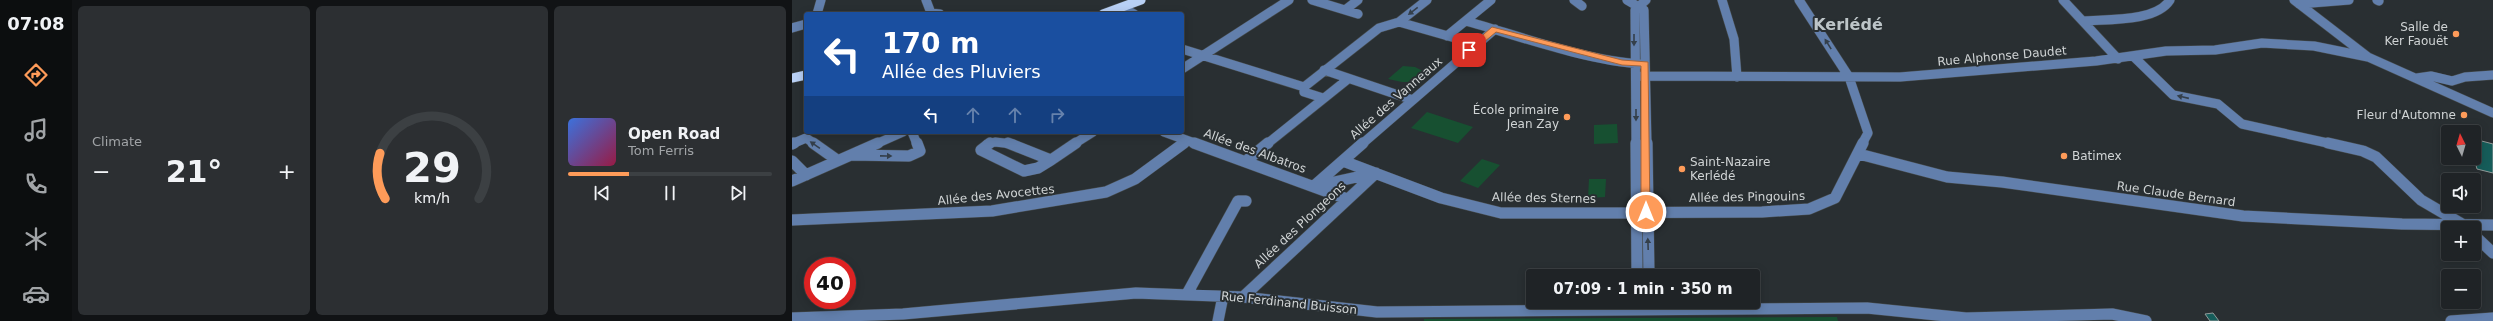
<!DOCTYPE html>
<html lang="en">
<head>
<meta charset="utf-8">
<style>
	:root { --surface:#1f2326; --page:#2c2f32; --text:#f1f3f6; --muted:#a1a4a7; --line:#3c4043; --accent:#fe9b59 }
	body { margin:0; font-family:"DejaVu Sans",sans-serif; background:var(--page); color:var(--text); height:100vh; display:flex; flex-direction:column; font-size:15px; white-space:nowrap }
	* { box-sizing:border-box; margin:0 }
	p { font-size:13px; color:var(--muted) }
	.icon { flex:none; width:22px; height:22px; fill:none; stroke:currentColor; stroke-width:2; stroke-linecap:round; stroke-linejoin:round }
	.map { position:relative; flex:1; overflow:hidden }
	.side { display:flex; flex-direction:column; gap:6px; padding:6px; background:#111315; width:720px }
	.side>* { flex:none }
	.guide { position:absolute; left:12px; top:12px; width:380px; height:122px; border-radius:4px; box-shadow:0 2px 10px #0003,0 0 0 1px var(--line); background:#1a4fa0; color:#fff; overflow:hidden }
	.needle { width:26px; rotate:355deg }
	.tools { position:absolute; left:1649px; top:125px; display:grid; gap:8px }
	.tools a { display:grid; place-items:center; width:40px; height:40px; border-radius:4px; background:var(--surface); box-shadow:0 2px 10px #0003,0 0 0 1px var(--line); font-size:20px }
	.speed { position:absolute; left:12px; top:257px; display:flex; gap:8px; font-size:20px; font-weight:700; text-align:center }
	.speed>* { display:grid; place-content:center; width:52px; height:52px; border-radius:50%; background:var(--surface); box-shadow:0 2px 10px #0003,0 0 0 1px var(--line); line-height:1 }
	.speed .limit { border:6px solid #d22; background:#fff; color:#111 }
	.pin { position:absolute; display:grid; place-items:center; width:34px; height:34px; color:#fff; margin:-17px; border-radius:8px; box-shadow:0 2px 6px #0006 }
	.me { position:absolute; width:44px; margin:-22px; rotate:0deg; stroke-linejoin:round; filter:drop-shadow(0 0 3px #0008) }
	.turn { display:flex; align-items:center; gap:14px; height:84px; padding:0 12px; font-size:18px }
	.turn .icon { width:52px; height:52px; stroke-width:2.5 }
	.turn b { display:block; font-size:28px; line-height:34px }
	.lanes { display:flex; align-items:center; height:38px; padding:0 12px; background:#0003; justify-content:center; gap:20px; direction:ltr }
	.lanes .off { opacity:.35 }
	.big { font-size:30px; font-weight:700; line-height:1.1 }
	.side .card { flex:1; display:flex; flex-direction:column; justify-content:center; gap:6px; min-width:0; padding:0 14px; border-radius:6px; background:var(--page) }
	.side .dial { align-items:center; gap:0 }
	.dial svg { height:104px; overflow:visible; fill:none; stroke:var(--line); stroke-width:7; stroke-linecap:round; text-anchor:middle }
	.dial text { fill:var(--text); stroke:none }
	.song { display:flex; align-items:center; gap:12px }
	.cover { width:48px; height:48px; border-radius:6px; background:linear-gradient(135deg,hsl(220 70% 55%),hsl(340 70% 35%)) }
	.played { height:4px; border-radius:2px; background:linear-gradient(90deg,var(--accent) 30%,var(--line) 30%) }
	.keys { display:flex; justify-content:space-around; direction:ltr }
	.heat { display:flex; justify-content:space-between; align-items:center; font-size:22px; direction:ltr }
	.side .tiles { flex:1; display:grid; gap:6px; grid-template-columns:repeat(3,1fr) }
	.trip { position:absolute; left:734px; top:269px; width:234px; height:40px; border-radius:4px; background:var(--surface); box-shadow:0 2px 10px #0003,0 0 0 1px var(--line); font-weight:700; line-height:40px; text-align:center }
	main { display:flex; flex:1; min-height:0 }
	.dock { display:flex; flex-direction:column; width:72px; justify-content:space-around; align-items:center; background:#0c0e0f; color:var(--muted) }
	.dock .icon { width:28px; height:28px }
	.dock .active { color:var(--accent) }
	.dock b { font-size:18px; color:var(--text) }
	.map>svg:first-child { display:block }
	.green { fill:#175031 }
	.building { fill:#165d5a; stroke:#939b9a }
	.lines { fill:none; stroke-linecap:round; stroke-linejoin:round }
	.minor-far1-casing { stroke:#474d4f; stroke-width:10 }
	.minor-casing { stroke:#474d4f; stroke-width:12 }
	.major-casing { stroke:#474d4f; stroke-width:10 }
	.minor-far1 { stroke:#627fac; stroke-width:9 }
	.minor { stroke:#627fac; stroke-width:11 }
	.major { stroke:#b8d0f5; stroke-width:9 }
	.oneway { fill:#343f4a }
	.route { fill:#fe9b59; stroke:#a5653a }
	.poi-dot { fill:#fe9b59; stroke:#292f32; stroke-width:1.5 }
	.labels { text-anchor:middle; stroke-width:4; stroke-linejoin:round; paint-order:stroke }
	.poi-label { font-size:12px; fill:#d0d4d5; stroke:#292f32; text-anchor:end }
	.street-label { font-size:12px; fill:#d0d4d5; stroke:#292f32 }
	.district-label { font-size:16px; font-weight:bold; fill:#bdc5c8; stroke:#292f32 }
</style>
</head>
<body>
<main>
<nav class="dock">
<b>07:08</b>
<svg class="icon active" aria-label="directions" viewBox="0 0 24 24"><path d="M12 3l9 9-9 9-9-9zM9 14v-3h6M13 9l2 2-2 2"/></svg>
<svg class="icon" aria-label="music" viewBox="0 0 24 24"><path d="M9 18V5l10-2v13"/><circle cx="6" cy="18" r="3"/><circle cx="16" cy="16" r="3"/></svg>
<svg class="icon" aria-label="phone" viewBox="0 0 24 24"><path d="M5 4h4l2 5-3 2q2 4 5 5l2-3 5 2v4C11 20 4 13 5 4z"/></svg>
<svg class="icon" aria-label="climate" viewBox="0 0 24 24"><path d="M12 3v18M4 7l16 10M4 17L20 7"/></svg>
<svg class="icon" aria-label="car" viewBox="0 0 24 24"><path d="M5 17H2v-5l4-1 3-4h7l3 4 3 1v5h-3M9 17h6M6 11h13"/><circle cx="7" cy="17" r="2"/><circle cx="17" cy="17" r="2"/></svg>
</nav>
<section class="side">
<div class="tiles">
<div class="card"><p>Climate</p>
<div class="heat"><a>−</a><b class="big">21°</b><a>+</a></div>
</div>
<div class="card dial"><svg viewBox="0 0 100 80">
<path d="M14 69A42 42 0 1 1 86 69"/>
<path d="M14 69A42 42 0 0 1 10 34" stroke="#fe9b59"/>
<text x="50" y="56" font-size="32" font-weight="700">29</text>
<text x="50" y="72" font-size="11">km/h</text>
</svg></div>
<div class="card">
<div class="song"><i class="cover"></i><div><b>Open Road</b><p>Tom Ferris</p></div></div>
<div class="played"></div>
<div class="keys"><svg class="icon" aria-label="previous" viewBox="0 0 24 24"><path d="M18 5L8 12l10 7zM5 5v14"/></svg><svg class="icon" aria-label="pause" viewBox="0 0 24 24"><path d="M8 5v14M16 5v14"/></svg><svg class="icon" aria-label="next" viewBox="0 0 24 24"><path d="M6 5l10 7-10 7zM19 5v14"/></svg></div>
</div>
</div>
</section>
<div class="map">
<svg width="1701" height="321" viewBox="0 0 1701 321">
	<rect width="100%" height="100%" fill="#292f32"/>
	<path class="green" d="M611 66 623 67 633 72 624 82H610L596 79Z
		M635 112 681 127 666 143 619 128Z
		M825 124 826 143 802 144V125Z
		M690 159 708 165 686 188 668 181Z
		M797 179H814L813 197 796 198Z
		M1045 317 1046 321H632V319Z"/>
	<path class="building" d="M1682 139 1701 144V173L1685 169 1682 158Z
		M1421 313 1427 321H1418L1413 314Z"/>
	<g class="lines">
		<g class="minor-far1-casing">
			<path id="minor-far1" d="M134 0 139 13 148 14
				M520 0 566 14
				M782 0 790 6
				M835 0 852 10 855 144
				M930 0 942 39 945 77
				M1007 0 1057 77 1076 133 1070 144
				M1271 0 1326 59
				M1502 0 1576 57 1701 113
				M1585 0 1587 1
				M1507 4 1557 0
				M331 8 342 14
				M553 10 566 0
				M25 14 29 0
				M674 21C727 36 796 61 850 64
				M1291 21C1316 19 1364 22 1378 0
				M607 22 635 0
				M0 28 14 24
				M655 36 699 0
				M390 49 512 87
				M1342 57 1381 95 1426 104 1450 124 1540 144
				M390 69 497 0
				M532 70 621 100
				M844 76 1108 77 1304 61 1374 51 1423 50 1470 43 1522 46 1576 57
				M1625 78 1639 76 1660 81 1673 77 1701 75
				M531 98 512 92V87L587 28 607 22 684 44
				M120 132 125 144
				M372 132 405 144
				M0 144 14 138 23 144
				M84 144 111 132
				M195 144 203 142 221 144
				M282 144 301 132
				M391 144 395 141
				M475 144 556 79
				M570 144 703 29
				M844 144 843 10 854 0"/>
		</g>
		<g class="minor-casing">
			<path id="minor" d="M21 143 45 160
				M198 143 189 150 232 171 246 168 259 160
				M216 143 259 160
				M402 143 555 199
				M844 143 845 276
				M855 143 857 276
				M1536 143 1571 151 1584 157 1629 200 1670 224
				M0 144 2 143
				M1067 154 1155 177 1210 182 1451 216 1610 224 1701 225
				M59 155 117 156 128 151 125 143
				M259 160 284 143
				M0 161 14 175
				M454 161 476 143
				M551 161 649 198 709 213 970 212 1017 209 1043 198 1071 143
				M0 181 86 143
				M522 186 571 143
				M524 186 583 173
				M0 220 200 211 314 192 343 179 392 143
				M1682 235 1701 253
				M395 294 446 201H454
				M451 297 584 173
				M0 318 111 314 344 293 451 297 585 312 1075 308 1174 318 1320 314 1354 321
				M426 321 431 296
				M1659 321 1701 318"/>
		</g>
		<g class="major-casing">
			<path id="major" d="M311 14 349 0
				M0 78 14 75"/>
		</g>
		<use href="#minor-far1" class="minor-far1"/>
		<use href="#minor" class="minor"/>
		<use href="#major" class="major"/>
	</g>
	<defs><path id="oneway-solid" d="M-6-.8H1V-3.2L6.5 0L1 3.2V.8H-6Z"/></defs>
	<g class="oneway">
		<use href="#oneway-solid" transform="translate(621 11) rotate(142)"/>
		<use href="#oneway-solid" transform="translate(842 40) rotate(90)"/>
		<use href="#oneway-solid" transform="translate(1036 44) rotate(-122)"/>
		<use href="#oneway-solid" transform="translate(1391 97) rotate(-167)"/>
		<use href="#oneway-solid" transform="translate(844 115) rotate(90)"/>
		<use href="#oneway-solid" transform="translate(23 145) rotate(-145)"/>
		<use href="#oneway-solid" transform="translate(94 156) rotate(1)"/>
		<use href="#oneway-solid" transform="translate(856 244) rotate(-92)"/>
	</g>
	<path class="route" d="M700 27 830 60 856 62 858 214H851L849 212V66L830 65 704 32 680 52H675V49Z"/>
	<g class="poi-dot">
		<circle cx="1664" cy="34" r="4"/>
		<circle cx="1672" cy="115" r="4"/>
		<circle cx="775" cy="117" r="4"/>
		<circle cx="1272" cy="156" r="4"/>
		<circle cx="890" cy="169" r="4"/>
	</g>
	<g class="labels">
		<g class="poi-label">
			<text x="1656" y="31">Salle de<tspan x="1656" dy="14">Ker Faouët</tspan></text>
			<text x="767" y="114">École primaire<tspan x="767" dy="14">Jean Zay</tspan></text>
			<text x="1664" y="119">Fleur d'Automne</text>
			<text x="1280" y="160" text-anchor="start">Batimex</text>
			<text x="898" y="166" text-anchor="start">Saint-Nazaire<tspan x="898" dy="14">Kerlédé</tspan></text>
		</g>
		<g class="street-label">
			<text transform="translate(1210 56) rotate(-5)" y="4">Rue Alphonse Daudet</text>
			<text transform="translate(604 98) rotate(-41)" y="4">Allée des Vanneaux</text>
			<text transform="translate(463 151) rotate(20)" y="4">Allée des Albatros</text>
			<text transform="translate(1384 194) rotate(8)" y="4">Rue Claude Bernard</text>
			<text transform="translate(204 195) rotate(-6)" y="4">Allée des Avocettes</text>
			<text transform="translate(955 197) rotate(-1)" y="4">Allée des Pingouins</text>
			<text transform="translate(752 198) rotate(1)" y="4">Allée des Sternes</text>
			<text transform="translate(508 225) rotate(-43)" y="4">Allée des Plongeons</text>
			<text transform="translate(497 303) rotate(6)" y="4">Rue Ferdinand Buisson</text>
		</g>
		<g class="district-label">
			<text x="1056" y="30">Kerlédé</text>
		</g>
	</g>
</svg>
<div class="tools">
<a><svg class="needle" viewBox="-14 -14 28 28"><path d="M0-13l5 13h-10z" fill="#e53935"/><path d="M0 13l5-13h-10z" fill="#a1a4a7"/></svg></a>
<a><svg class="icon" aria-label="sound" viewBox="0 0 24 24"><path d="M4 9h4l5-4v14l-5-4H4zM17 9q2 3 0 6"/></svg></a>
<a>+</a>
<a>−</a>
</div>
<div class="speed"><div class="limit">40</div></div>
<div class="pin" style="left:677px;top:50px;background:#d93025"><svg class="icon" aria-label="arrive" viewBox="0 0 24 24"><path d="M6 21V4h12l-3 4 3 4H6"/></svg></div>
<svg class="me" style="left:854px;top:212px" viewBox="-20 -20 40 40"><circle r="17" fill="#fe9b59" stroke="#fff" stroke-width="3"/><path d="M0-11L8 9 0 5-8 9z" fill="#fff"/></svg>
<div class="trip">07:09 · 1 min · 350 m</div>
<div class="guide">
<div class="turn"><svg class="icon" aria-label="left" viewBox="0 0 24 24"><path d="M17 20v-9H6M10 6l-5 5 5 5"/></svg><div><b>170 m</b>Allée des Pluviers</div></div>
<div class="lanes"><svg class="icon" aria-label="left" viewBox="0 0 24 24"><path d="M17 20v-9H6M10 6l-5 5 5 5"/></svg><svg class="icon off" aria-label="ahead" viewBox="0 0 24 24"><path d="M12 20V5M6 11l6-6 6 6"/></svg><svg class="icon off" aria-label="ahead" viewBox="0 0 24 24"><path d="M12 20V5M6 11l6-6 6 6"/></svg><svg class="icon off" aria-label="right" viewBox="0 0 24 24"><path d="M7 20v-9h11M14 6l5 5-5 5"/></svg></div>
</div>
</div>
</main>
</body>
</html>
